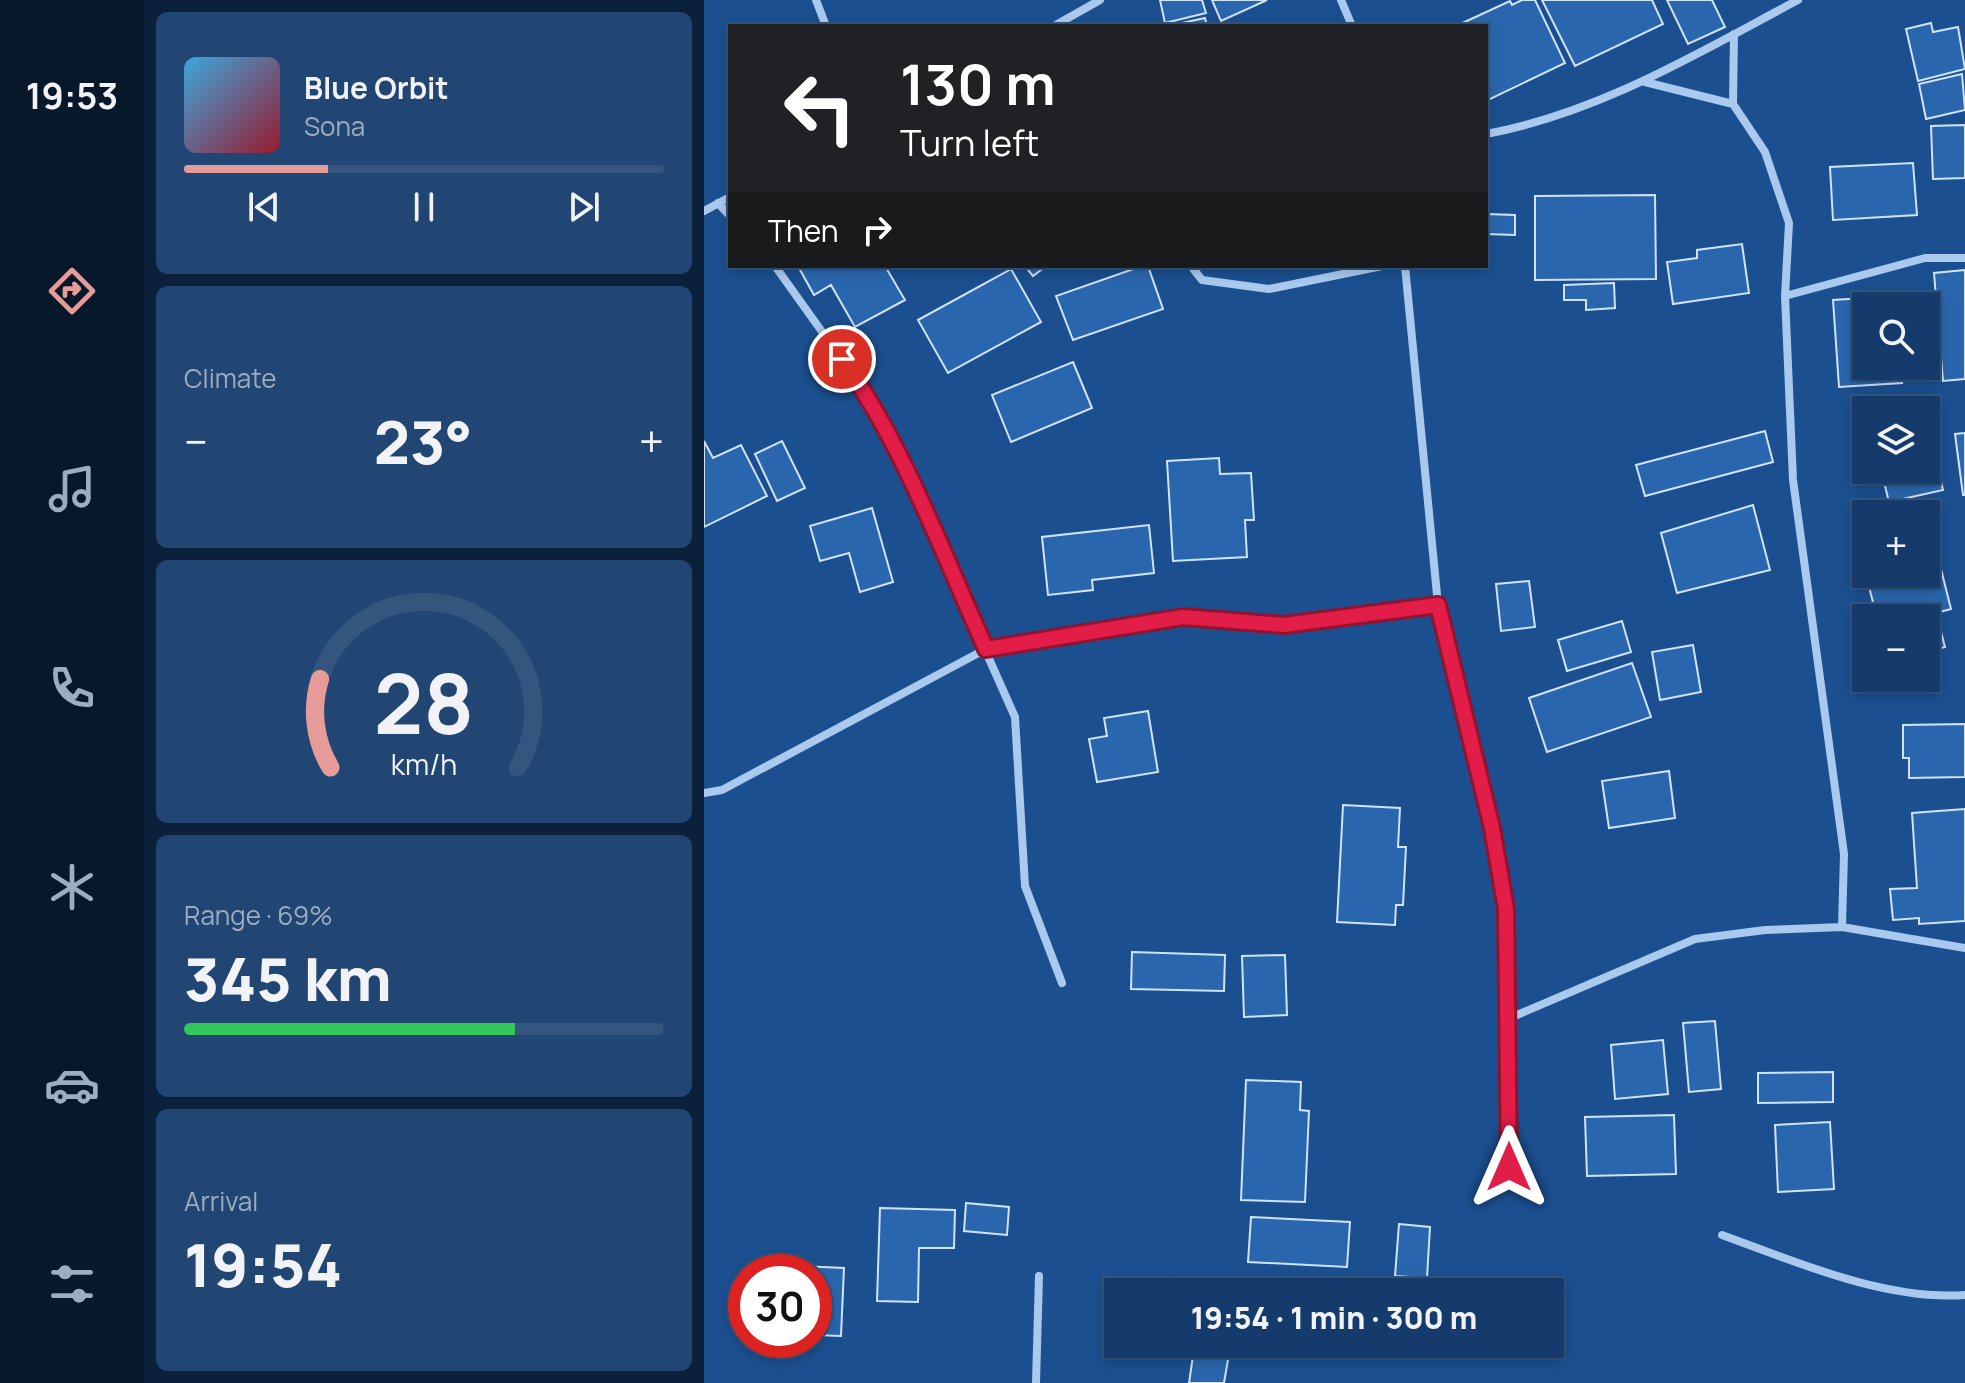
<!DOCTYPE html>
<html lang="en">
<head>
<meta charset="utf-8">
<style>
	:root { --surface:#143b6b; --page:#214673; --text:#f1f3f6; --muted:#9dadc1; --line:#33557e; --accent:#e69b98 }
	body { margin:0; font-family:Manrope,sans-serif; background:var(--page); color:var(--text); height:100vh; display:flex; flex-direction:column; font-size:30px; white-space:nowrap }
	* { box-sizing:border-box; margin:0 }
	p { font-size:26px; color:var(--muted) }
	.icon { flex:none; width:44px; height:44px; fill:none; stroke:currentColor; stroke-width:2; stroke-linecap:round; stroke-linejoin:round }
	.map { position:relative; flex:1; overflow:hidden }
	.side { display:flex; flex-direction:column; gap:12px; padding:12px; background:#0b203b; width:560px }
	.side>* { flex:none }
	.hud { position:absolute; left:24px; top:24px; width:760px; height:244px; border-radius:0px; box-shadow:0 4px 12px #0003,0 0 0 2px var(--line); background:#202124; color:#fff; overflow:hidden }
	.controls { position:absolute; left:1148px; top:292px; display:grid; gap:16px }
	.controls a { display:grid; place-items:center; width:88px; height:88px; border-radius:0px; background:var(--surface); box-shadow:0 4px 12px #0003,0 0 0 2px var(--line); font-size:40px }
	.speed { position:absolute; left:24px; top:1254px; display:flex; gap:16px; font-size:40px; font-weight:700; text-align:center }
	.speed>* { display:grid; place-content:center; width:104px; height:104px; border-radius:50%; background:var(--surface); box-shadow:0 4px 12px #0003,0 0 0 2px var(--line); line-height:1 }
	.speed .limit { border:12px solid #d22; background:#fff; color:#111 }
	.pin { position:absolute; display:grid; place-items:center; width:68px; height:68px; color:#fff; margin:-34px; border:4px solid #fff; border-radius:50%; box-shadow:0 2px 8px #0007 }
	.me { position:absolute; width:88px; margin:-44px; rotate:0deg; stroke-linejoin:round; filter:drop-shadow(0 0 6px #0008) }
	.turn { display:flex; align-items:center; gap:28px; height:168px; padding:0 40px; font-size:36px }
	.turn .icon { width:104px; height:104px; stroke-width:2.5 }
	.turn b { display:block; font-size:56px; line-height:68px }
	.then { display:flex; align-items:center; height:76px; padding:0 40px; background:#0003; gap:16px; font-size:30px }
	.big { font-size:60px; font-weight:800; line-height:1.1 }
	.side .card { flex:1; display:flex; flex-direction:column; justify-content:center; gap:12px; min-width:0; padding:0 28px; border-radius:12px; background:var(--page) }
	.side .dial { align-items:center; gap:0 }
	.dial svg { height:208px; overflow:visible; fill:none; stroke:var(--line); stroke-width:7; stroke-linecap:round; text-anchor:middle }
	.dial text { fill:var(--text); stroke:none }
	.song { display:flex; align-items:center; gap:24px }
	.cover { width:96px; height:96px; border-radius:12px; background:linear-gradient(135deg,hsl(200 70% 55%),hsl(350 70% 35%)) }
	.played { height:8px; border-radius:4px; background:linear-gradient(90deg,var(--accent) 30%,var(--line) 30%) }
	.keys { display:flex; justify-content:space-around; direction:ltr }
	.heat { display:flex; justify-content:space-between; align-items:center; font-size:44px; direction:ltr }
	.charge { height:12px; border-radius:6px; background:linear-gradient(90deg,#34c759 69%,var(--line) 0) }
	.trip { position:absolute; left:400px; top:1278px; width:460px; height:80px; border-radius:0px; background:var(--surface); box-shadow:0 4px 12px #0003,0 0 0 2px var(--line); font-weight:800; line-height:80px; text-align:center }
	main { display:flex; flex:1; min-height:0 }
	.menu { display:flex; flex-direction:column; width:144px; justify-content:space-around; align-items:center; background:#08182b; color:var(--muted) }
	.menu .icon { width:56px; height:56px }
	.menu .current { color:var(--accent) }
	.menu b { font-size:36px; color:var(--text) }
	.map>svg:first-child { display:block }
	.building { fill:#2a66ad; stroke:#cfe3fa; stroke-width:2 }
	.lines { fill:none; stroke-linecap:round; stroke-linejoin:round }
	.minor { stroke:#a9c9ee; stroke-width:8 }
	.route-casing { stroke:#92132f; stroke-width:20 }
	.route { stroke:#e11d48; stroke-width:14 }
</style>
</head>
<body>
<main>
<nav class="menu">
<b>19:53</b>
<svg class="icon current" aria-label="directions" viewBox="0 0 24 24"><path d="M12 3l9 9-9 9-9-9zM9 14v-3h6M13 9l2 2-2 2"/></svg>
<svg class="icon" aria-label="music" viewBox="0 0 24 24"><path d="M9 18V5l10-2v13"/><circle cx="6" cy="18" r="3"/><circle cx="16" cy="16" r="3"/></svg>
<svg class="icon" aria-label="phone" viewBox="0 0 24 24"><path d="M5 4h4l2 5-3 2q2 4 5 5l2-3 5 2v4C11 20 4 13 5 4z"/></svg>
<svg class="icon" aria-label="climate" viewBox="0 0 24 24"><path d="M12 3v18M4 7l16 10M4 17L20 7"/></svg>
<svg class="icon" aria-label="car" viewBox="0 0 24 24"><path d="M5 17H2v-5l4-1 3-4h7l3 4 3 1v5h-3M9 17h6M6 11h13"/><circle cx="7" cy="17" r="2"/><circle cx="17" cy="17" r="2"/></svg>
<svg class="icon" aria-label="filters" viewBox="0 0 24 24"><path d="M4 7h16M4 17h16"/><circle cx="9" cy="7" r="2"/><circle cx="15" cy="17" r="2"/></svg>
</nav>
<section class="side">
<div class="card">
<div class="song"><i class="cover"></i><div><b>Blue Orbit</b><p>Sona</p></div></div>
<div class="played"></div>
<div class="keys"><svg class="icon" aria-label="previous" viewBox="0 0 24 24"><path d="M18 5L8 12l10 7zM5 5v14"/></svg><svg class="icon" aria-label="pause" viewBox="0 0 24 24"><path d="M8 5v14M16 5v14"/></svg><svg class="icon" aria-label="next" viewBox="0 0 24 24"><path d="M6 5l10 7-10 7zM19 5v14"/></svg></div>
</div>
<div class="card"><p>Climate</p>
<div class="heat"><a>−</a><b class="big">23°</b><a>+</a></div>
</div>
<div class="card dial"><svg viewBox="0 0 100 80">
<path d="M14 69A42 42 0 1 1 86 69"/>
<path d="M14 69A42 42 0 0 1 10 35" stroke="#e69b98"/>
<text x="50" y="56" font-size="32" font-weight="700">28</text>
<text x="50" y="72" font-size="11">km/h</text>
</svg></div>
<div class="card"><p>Range · 69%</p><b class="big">345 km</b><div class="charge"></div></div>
<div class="card"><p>Arrival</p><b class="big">19:54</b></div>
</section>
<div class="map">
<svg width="1261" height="1383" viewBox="0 0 1261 1383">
	<rect width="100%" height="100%" fill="#1b4f8f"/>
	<path class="building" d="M456 0H498L502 13 461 23Z
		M508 0H563L517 21Z
		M818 0H831L861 63 782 101V26H752L806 1 808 5Z
		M838 0H948L959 24 871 66Z
		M963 0H1008L1021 27 984 44Z
		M501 18 503 26H464Z
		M1227 23 1229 32 1254 27 1261 69 1214 81 1202 29Z
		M1258 74 1261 110 1222 119 1215 84Z
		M1261 125V178L1229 179 1227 126Z
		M1209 163 1213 215 1129 220 1126 167Z
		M951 195 952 279 831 280V196Z
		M782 214 811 215V235L782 234Z
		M1038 244 1045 293 969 304 963 262 993 258V250Z
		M98 266H181L201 300 151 327 127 285 110 295 95 268Z
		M321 266H342L329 276Z
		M438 266H444L459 309 369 340 352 296Z
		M307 269 337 322 244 373 214 320Z
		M1261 270V379L1239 381 1230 273Z
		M910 283 911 308 882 310V300H860V285Z
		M1192 296 1193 306H1162V366H1197L1198 383 1135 387 1129 300Z
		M369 362 388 408 307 442 288 395Z
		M1222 420 1239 490 1185 502 1180 482 1170 484 1167 470H1222Z
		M1061 431 1069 462 941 496 932 465Z
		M1261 433V495H1259L1251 434Z
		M0 441 9 458 37 445 63 496 0 527Z
		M78 441 101 488 73 501 51 454Z
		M515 458 516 474 547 473 550 520H541L543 557 469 561 463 461Z
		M1049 505 1066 570 973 593 957 533Z
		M168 508 189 582 156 592 145 553 116 561 106 526Z
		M445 525 450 573 388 580 389 590 344 595 338 537Z
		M1235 561 1247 609 1232 613 1241 647 1222 652V618H1173L1163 579 1181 574H1222V564Z
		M825 581 831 627 797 631 792 584Z
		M918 621 927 652 863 671 854 640Z
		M989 645 997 692 956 700 948 652Z
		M928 663 947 717 843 752 825 698Z
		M444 711 454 772 393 782 385 739 403 736 400 718Z
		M1261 724V777L1205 778V758H1199V725Z
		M965 771 971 818 905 828 898 781Z
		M639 805 696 808 694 847H702L699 905H692L691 925 633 922Z
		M1261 809V921L1215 924V918L1189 920 1186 889 1213 888 1208 813Z
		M428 952 521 955 520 991 427 989Z
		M581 955 583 1015 540 1017 538 956Z
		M1011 1021 1017 1089 985 1092 979 1023Z
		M959 1040 964 1094 911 1099 907 1045Z
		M1129 1072V1102L1054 1103V1073Z
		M542 1080 597 1082 596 1110 605 1111 601 1202 537 1200Z
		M970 1115 972 1174 883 1176 881 1117Z
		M1126 1122 1130 1189 1074 1192 1071 1125Z
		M262 1203 305 1207 303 1235 260 1231Z
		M176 1208 251 1210 250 1248H215L214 1302 173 1301Z
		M547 1217 646 1222 643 1267 544 1262Z
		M695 1224 726 1227 723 1278 691 1276Z
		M55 1264 140 1268 137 1336 110 1335V1272H55Z
		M470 1277 527 1285 526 1292H468Z
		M490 1349 525 1354 520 1383H485Z"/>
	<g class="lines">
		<path class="minor" d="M112 0 122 26
			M637 0 648 26
			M350 26 396 0
			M1030 34 1029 104 1061 152 1085 223 1081 296 1089 480 1140 854 1138 927
			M941 82 1029 104
			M782 134C895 113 994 53 1094 0
			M14 203 26 216
			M0 211 26 197
			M71 266 154 382 205 479 311 717 321 886 358 983
			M487 266 498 280 565 289 678 266
			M701 266 734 605 788 828 802 909 805 1167
			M1081 296 1221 258H1261
			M0 793 18 790 282 649 479 617 580 625 734 605
			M806 1018 991 939 1061 930 1138 927 1261 948
			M1018 1235C1092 1262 1182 1301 1261 1295
			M332 1383 335 1276"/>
	</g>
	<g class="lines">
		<g class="route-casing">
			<path id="route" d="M138 359C200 446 238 552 282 649L479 617 580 625 734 605 788 828 802 909 805 1167"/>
		</g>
		<use href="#route" class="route"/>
	</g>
</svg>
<div class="controls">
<a><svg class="icon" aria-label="search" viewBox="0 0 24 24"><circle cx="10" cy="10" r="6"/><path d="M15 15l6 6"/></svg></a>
<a><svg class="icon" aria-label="layers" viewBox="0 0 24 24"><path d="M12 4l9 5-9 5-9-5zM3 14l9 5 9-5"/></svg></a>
<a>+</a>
<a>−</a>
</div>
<div class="speed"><div class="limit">30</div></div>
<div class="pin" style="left:138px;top:359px;background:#d93025"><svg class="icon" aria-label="arrive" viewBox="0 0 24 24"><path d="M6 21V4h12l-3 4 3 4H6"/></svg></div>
<svg class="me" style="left:805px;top:1167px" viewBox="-20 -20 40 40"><path d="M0-17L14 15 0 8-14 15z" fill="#e11d48" stroke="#fff" stroke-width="4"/></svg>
<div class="trip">19:54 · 1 min · 300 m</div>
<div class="hud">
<div class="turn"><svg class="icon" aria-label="left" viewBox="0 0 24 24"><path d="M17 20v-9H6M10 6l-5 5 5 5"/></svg><div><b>130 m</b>Turn left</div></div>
<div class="then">Then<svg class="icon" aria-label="right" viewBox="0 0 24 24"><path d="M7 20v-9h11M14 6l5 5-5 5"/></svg></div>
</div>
</div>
</main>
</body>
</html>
